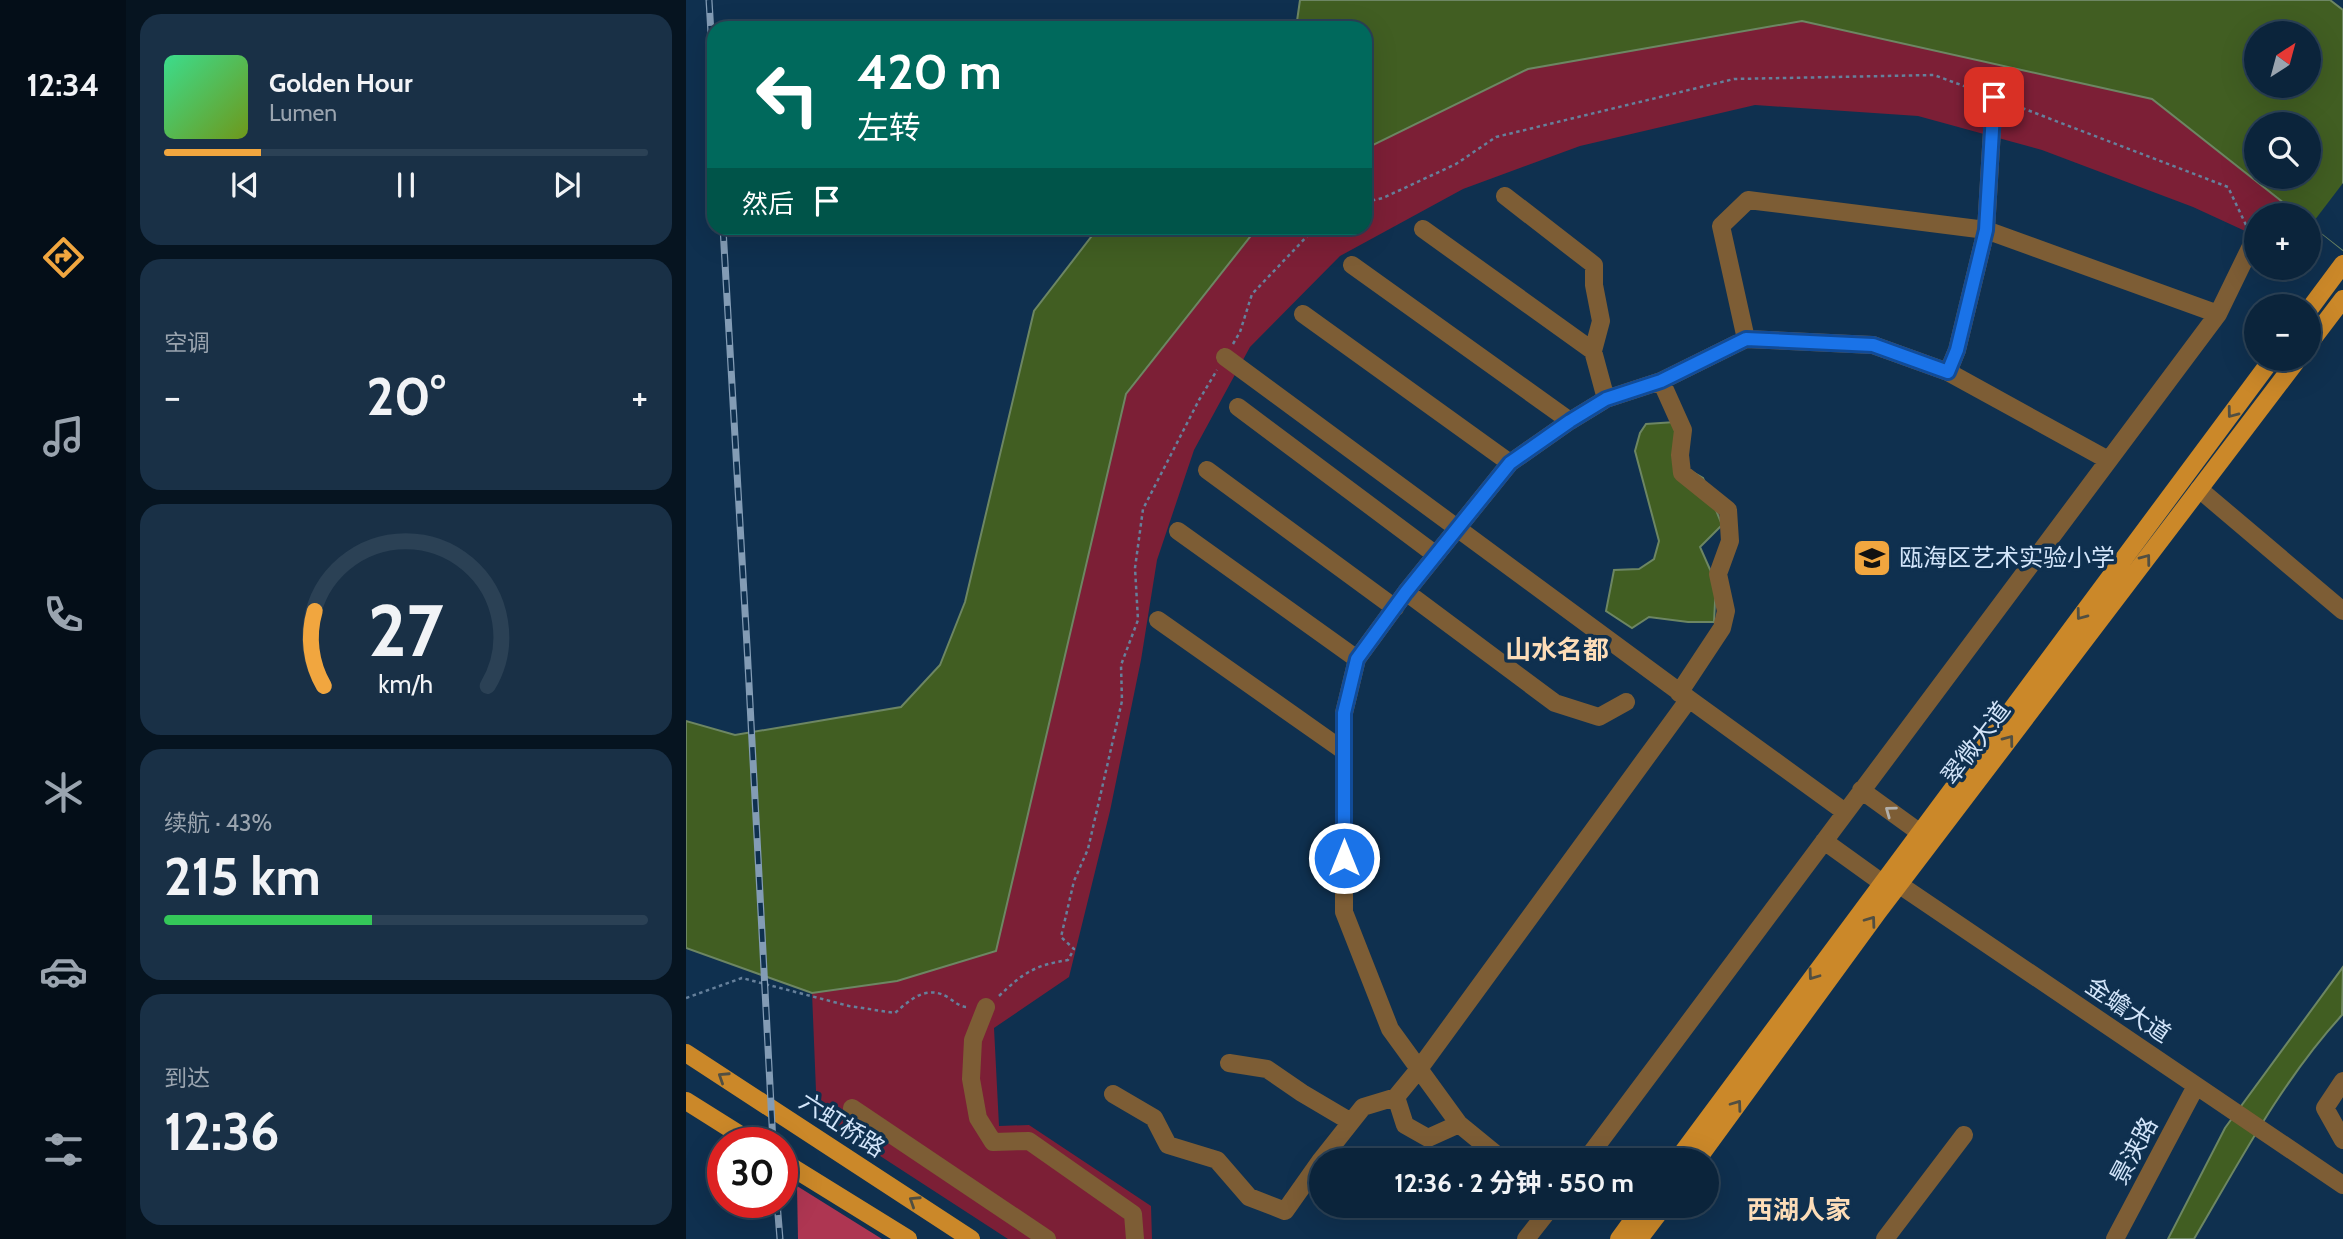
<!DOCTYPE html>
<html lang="zh">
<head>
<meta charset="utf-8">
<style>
	:root { --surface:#0b243b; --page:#193046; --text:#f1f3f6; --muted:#9aa4af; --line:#2b4155; --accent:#f1a63f }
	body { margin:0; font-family:Cabin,"Noto Sans SC",sans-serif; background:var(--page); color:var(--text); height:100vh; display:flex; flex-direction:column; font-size:26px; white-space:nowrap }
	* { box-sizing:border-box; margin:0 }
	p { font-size:23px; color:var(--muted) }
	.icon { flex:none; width:38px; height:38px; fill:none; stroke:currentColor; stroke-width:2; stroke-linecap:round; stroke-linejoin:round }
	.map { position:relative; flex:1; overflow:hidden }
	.details { display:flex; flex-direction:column; gap:14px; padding:14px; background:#061420; width:560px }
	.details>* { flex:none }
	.banner { position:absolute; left:21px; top:21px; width:665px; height:214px; border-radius:21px; box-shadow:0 7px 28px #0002,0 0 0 2px var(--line); background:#00695c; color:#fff; overflow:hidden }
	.needle { width:46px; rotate:36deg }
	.buttons { position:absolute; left:1558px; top:21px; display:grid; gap:14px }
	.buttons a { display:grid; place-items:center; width:77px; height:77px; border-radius:50%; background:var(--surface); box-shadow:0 7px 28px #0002,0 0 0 2px var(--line); font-size:35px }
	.speed { position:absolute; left:21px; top:1127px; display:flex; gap:14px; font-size:35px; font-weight:700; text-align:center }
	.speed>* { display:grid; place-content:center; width:91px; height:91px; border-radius:50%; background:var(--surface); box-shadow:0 7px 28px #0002,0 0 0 2px var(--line); line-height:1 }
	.speed .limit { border:10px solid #d22; background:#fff; color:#111 }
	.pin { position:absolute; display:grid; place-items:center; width:60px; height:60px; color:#fff; margin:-30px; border-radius:14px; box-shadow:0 4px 10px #0006 }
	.me { position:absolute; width:77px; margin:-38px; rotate:0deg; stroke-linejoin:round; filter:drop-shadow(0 0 5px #0008) }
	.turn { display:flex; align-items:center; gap:24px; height:147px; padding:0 35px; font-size:32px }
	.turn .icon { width:91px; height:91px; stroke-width:2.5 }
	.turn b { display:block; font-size:49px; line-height:60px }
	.then { display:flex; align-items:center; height:66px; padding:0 35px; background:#0003; gap:14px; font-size:26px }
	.big { font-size:52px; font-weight:700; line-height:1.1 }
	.details .card { flex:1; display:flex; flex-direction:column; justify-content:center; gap:10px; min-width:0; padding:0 24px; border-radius:21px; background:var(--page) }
	.details .dial { align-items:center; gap:0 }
	.dial svg { height:182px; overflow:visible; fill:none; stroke:var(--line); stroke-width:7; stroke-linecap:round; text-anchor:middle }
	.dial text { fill:var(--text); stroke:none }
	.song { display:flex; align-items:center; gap:21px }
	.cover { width:84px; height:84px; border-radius:10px; background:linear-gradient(135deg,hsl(150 70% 55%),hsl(80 70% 35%)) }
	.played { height:7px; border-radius:4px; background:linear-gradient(90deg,var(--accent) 20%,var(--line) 20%) }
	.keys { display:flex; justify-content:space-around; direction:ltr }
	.heat { display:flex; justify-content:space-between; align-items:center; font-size:38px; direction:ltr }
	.charge { height:10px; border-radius:5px; background:linear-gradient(90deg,#34c759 43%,var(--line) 0) }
	.trip { position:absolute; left:623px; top:1148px; width:410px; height:70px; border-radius:35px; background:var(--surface); box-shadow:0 7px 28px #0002,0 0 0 2px var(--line); font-weight:700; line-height:70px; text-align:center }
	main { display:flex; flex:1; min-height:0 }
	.menu { display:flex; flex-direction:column; width:126px; justify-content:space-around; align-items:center; background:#040e18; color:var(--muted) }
	.menu .icon { width:49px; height:49px }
	.menu .current { color:var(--accent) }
	.menu b { font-size:32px; color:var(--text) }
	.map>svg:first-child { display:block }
	.green { fill:#7c1f36 }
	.forest { fill:#ae3652 }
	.water { fill:#415e22; stroke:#6d8663; stroke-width:2; fill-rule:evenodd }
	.pier { fill:#0f304f }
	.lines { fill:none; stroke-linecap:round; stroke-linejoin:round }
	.path { stroke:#66809b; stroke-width:2.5; stroke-dasharray:3.5 3.5; stroke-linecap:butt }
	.minor { stroke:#7d5d35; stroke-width:18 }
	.major { stroke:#cb8829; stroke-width:18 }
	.rail-casing { stroke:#839cb5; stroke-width:7 }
	.rail { stroke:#0f304f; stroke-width:4.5; stroke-dasharray:13; stroke-linecap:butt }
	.oneway { stroke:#514f42 }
	.oneway2 { stroke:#b1afab }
	.route-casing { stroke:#114b97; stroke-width:18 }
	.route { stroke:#1a73e8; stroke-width:12 }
	.labels { text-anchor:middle; stroke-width:7; stroke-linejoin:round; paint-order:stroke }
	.poi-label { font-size:24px; fill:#d3e5fa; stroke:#0f304f; text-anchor:start }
	.street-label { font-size:24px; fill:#d3e5fa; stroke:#0f304f }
	.neighbourhood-label { font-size:26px; font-weight:bold; fill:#fdddb8; stroke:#0f304f }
</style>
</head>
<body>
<main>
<nav class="menu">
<b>12:34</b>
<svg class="icon current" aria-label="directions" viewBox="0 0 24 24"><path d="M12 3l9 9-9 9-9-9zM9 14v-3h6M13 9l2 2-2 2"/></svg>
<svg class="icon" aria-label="music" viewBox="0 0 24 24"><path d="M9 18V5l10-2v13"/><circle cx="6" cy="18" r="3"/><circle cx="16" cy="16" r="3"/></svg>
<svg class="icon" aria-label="phone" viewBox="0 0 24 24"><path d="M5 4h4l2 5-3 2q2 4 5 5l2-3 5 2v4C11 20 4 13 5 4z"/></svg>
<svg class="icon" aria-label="climate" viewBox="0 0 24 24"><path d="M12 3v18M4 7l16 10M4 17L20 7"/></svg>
<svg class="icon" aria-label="car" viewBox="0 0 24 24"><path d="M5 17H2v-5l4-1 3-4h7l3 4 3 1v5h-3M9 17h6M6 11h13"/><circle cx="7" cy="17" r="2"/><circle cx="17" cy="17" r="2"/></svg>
<svg class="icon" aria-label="filters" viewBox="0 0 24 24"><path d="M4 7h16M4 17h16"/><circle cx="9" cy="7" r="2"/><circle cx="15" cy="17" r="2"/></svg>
</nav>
<section class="details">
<div class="card">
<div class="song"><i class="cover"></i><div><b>Golden Hour</b><p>Lumen</p></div></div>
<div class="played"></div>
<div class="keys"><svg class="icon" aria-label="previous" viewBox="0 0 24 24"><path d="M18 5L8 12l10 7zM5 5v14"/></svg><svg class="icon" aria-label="pause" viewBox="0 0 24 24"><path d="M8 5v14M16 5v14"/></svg><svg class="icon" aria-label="next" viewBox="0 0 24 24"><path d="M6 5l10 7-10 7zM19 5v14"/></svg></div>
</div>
<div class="card"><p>空调</p>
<div class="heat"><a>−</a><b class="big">20°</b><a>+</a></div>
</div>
<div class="card dial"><svg viewBox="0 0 100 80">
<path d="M14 69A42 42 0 1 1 86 69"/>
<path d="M14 69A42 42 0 0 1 10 36" stroke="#f1a63f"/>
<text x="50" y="56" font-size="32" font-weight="700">27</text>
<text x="50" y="72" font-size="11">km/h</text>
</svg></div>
<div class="card"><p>续航 · 43%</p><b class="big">215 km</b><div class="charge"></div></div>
<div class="card"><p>到达</p><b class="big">12:36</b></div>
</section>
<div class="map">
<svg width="1657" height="1239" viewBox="0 0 1657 1239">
	<rect width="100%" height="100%" fill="#0f304f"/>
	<path class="green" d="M1116 21 1466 99 1613 215H1570V236L1507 207 1356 150 1232 116 1069 105 894 146 777 189 654 256 564 347 508 450 471 560 455 660 424 811 383 977 308 1028 313 1126 343 1125 465 1206 466 1239H322L131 1115 126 993 211 981 310 951 440 394 571 228H679V149L842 69Z"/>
	<path class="forest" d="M111 1186 196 1239H112Z"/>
	<path class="water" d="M614 0H1644L1657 10V250L1622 222V215H1613L1466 99 1116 21 842 69 679 149V28H610ZM1570 33H1622V86H1570ZM1570 124H1622V177H1570Z
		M412 228H571L440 394 310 951 211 981 126 993 0 948V721L49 735 215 707 254 665 279 602 348 311Z
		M989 422 998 467 1017 478 1036 525 1014 547 1030 583 1028 622H1002L963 617 946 628 920 611 928 570 953 569 968 559 973 541 949 451 954 433 960 424Z
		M1657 967 1656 1015C1595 1082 1554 1161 1508 1239H1482L1539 1128Z"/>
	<path class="pier" d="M1657 183V250L1625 225Z"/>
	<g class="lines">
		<path class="path" d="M1323 103 1542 187 1560 225
			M679 202 697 198 770 164 810 137 1048 79 1248 75 1294 92
			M547 344 554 332 566 294 629 228
			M313 996C337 973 349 965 382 960L388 949 375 937 388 881 402 849 436 701 435 665 452 620 449 568 457 509 513 400 531 370
			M0 998 56 978 163 1006 209 1013C225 999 241 984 263 998 269 1002 274 1007 282 1007"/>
		<path class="minor" d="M819 196 908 265V285L915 321 907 351
			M737 229 907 351 920 399
			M666 265 884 421
			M617 314 824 463
			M1060 339 1035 226 1062 200 1300 230 1532 314
			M539 357 1003 699
			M1262 372 1271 350 1300 230 1308 97
			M975 381 997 430 994 455 996 473 1042 510 1044 541 1032 574 1040 611 1036 628 993 693
			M552 407 750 555
			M521 470 709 608
			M1513 489 1657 611
			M492 531 671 659
			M720 592 869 703 913 717 940 702
			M472 620 658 751
			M1175 790 1233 832
			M1138 841 1195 882
			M1202 877 1657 1185
			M300 1007 287 1040 285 1079 292 1118 307 1142 343 1141 447 1214 449 1239
			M543 1063 581 1069 616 1093 665 1122
			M1657 1081 1639 1108 1657 1140
			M427 1094 468 1118 482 1145 531 1160 563 1197 599 1211 635 1160
			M710 1097 719 1125 742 1138 773 1124
			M166 1108 361 1239
			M635 1160 677 1107 710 1097 733 1069 1003 699 1159 812
			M817 1160 773 1124 704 1029 658 912V713L671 659 720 592 824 463 884 421 920 399 975 381 1060 339 1187 345 1262 372 1422 460
			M900 1160 1532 314 1568 240
			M840 1239 866 1206
			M1199 1239 1278 1135
			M1429 1239 1510 1086"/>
		<path class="major" d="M1622 311 1657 264
			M1622 345 1657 299
			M0 1053 285 1239
			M0 1101 67 1143
			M991 1160 1586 359
			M1011 1160 1192 912 1612 359
			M96 1161 222 1239
			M933 1239 957 1206
			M953 1239 978 1206"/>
		<g class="rail-casing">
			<path id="rail" d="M23 0 28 84
				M37 228 61 646 87 1143
				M91 1202 94 1239"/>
		</g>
		<use href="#rail" class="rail"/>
	</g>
	<defs><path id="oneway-chevron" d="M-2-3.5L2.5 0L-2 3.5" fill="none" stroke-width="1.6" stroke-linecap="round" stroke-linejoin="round" transform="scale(1.75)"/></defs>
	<g class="oneway">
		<use href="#oneway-chevron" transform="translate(1546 413) rotate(127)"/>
		<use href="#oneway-chevron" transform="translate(1460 559) rotate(-53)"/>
		<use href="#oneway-chevron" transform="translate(1395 615) rotate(127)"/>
		<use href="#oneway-chevron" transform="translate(1323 740) rotate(-53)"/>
		<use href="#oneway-chevron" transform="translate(1185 921) rotate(-54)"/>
		<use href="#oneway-chevron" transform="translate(1127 975) rotate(126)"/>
		<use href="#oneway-chevron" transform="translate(37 1077) rotate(-147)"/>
		<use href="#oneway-chevron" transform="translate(1051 1105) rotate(-54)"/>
		<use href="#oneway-chevron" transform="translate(228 1201) rotate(-147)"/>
	</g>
	<use class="oneway2" href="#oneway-chevron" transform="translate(1204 811) rotate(-144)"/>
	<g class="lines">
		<g class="route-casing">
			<path id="route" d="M658 858V713L671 659 720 592 824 463 884 421 920 399 975 381 1060 339 1187 345 1262 372 1271 350 1300 230 1308 97"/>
		</g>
		<use href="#route" class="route"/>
	</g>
	<defs>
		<g id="school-square" transform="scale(2.0125)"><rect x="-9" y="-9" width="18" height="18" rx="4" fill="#f1a63f" stroke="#0f304f"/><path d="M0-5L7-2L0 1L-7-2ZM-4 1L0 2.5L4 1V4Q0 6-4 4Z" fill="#111"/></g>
	</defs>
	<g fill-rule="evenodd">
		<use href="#school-square" x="1186" y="558"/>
	</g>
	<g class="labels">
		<g class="poi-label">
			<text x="1213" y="566">瓯海区艺术实验小学</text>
		</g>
		<g class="street-label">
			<text transform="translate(1290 743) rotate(-53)" y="8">翠微大道</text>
			<text transform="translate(1442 1010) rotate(34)" y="8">金蟾大道</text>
			<text transform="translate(156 1125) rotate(33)" y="8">六虹桥路</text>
			<text transform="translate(1448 1151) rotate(-62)" y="8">景浃路</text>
		</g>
		<g class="neighbourhood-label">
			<text x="871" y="659">山水名都</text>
			<text x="1113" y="1219">西湖人家</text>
		</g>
	</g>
</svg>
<div class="buttons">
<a><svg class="needle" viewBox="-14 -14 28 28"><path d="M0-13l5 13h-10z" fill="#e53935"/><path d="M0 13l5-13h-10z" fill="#9aa4af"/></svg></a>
<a><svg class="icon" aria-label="search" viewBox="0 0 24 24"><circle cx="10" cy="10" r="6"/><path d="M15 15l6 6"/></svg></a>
<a>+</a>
<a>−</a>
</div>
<div class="speed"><div class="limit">30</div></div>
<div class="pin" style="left:1308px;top:97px;background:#d93025"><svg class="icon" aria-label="arrive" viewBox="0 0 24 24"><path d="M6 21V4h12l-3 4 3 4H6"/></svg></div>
<svg class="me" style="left:658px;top:858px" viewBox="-20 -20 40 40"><circle r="17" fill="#1a73e8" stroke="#fff" stroke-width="3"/><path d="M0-11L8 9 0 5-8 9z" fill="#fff"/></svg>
<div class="trip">12:36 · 2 分钟 · 550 m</div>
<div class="banner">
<div class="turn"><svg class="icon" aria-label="left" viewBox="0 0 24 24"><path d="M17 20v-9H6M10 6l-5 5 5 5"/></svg><div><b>420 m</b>左转</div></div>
<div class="then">然后<svg class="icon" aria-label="arrive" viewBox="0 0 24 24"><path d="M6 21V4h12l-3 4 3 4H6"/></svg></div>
</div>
</div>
</main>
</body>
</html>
